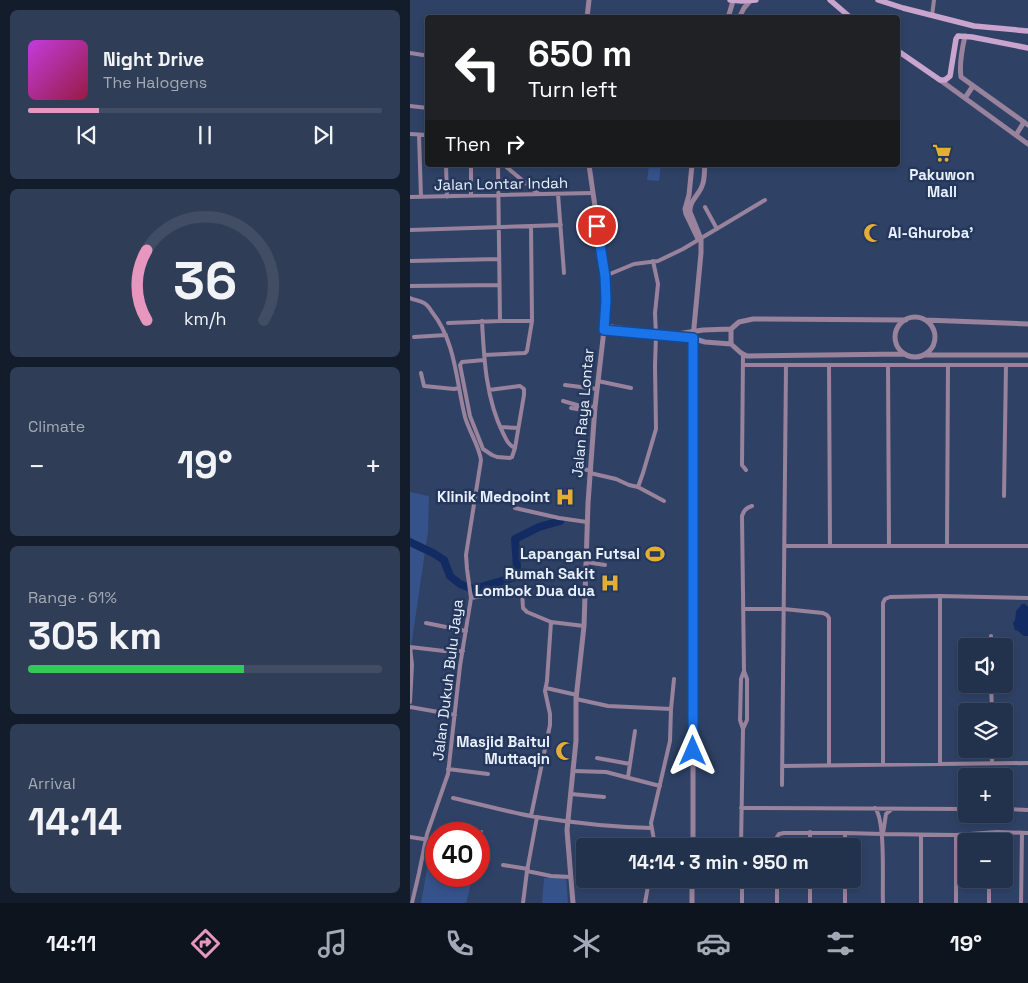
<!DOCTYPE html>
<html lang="en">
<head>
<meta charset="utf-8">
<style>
	:root { --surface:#23324c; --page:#2f3e56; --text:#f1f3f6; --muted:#a3aab5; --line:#404d64; --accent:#e797bd }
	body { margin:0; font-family:"Space Grotesk",sans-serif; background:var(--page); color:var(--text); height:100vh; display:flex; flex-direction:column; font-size:19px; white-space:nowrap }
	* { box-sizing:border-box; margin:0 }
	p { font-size:16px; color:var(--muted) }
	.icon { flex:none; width:28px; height:28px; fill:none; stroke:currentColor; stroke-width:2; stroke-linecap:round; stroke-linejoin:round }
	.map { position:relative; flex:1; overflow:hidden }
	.panel { display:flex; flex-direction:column; gap:10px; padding:10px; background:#131c2a; width:410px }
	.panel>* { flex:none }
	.hud { position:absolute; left:15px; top:15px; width:475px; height:152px; border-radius:5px; box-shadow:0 2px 8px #0003,0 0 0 1px var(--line); background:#202124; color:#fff; overflow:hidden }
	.controls { position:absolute; left:548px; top:638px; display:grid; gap:10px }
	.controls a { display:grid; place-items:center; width:55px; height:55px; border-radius:5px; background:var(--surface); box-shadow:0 2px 8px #0003,0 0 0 1px var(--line); font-size:25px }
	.speed { position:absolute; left:15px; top:822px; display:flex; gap:10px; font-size:25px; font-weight:700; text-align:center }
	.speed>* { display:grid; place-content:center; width:65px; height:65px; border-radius:50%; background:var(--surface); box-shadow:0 2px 8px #0003,0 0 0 1px var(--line); line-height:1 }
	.speed .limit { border:8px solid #d22; background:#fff; color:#111 }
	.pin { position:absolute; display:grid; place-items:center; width:42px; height:42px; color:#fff; margin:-21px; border:2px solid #fff; border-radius:50%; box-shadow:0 1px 5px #0007 }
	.me { position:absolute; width:55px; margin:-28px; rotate:0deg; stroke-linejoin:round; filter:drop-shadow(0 0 4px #0008) }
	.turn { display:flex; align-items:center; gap:18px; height:105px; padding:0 20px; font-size:22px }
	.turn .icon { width:65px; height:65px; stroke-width:2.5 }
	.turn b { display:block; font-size:35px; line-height:42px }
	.then { display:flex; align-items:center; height:48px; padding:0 20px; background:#0003; gap:10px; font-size:19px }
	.big { font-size:38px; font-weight:800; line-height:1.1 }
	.panel .tile { flex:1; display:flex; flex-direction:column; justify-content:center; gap:8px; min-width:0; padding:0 18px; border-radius:8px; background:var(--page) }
	.panel .dial { align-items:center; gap:0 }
	.dial svg { height:130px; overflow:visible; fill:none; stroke:var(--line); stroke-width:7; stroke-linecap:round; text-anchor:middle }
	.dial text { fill:var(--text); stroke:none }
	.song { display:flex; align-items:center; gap:15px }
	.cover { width:60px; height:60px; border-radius:8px; background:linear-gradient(135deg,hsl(290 70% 55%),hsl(340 70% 35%)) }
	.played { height:5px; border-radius:2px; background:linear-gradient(90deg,var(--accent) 20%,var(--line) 20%) }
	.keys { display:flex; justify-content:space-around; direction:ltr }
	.heat { display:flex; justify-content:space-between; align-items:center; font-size:28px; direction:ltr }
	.charge { height:8px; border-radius:4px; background:linear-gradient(90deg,#34c759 61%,var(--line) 0) }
	.trip { position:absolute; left:166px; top:838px; width:285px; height:50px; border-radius:5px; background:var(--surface); box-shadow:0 2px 8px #0003,0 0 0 1px var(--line); font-weight:800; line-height:50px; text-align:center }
	.tab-bar { display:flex; height:80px; justify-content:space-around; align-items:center; background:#0e141e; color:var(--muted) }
	.tab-bar .icon { width:35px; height:35px }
	.tab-bar .current { color:var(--accent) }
	.tab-bar b { font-size:22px; color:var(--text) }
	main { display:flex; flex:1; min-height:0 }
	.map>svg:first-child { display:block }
	.green { fill:#36528b }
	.water { fill:#122c63 }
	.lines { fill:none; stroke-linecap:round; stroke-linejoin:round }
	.river { stroke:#122c63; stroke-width:8 }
	.minor { stroke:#99829b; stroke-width:4 }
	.tertiary { stroke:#99829b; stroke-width:5 }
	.secondary { stroke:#c9a4cd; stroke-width:5.5 }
	.route-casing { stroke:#114b97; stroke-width:12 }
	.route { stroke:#1a73e8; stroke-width:9 }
	.labels { text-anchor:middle; stroke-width:5; stroke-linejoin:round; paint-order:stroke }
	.poi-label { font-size:15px; font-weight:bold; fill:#e9f1fe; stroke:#25375b; text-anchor:end }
	.street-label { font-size:15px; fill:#e9f1fe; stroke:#25375b }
</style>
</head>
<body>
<main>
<section class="panel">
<div class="tile">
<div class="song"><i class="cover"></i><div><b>Night Drive</b><p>The Halogens</p></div></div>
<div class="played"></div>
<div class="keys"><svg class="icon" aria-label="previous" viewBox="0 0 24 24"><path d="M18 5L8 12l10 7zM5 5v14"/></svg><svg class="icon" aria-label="pause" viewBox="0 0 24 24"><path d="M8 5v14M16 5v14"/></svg><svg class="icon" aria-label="next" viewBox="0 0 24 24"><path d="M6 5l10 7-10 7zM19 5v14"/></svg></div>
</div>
<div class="tile dial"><svg viewBox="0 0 100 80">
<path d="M14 69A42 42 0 1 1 86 69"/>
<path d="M14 69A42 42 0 0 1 14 26" stroke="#e797bd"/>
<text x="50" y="56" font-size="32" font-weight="700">36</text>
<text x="50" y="72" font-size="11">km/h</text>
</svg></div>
<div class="tile"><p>Climate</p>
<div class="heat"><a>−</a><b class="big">19°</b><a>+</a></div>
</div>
<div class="tile"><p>Range · 61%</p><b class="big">305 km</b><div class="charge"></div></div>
<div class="tile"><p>Arrival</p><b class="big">14:14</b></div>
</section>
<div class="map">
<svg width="618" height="903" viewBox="0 0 618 903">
	<rect width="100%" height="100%" fill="#2f4266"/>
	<path class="green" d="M239 165H251L249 181 237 180Z
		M0 492 19 496 18 531 0 654Z
		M21 847 26 848V876H63L56 903H11Z
		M134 878H156L158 903H132Z"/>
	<path class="water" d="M612 604H615L618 607V636C611 637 611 631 605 630L603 623 605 620 606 611Z"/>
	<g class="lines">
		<path class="river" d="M0 542 23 553 34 560 40 576 50 584 63 589 106 577 107 567 105 539 129 527 150 521"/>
		<path class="minor" d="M522 16 524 0
			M0 53 13 55
			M0 106 18 108
			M0 134 18 135
			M9 135 11 197
			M36 165 37 197
			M61 165V196
			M88 165 90 321
			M94 165 129 194
			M148 194 154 273
			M0 197 182 193
			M295 207 307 229
			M0 230 151 225
			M0 261 89 259
			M195 276 224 264 248 261 273 249 355 200
			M0 286 89 285
			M0 298C5 300 10 301 14 303 18 305 20 309 22 312 46 342 46 381 55 417 59 431 69 446 71 460L56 555 57 569 61 598 50 666 38 774 17 834 9 873 2 903
			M72 321C74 359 76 399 93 433 96 439 98 445 105 448
			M38 323 90 321H122
			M4 337 36 335
			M74 355 115 353 117 351 122 321 121 226
			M74 360 52 362 50 365 60 416 73 449 82 455 87 457 100 458 102 457 105 448 114 395V389L110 386 79 390
			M333 365H618
			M419 365 420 546
			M478 365 479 546
			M11 373 14 386 44 389 49 388
			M188 381 221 388
			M155 385 187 389
			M153 401 167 405 185 407
			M161 408 185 412
			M90 427 108 428
			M167 460 166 467 181 471
			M336 470 332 465 333 356H337
			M180 473 206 479 219 485 228 487 254 501
			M228 487 233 473 246 429 245 366 246 335 245 313 248 284 243 261
			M594 496 596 365
			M105 508 149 518 177 522
			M374 546H618
			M537 546 538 365
			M176 562 195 565
			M61 598 110 590 112 592 113 608 117 612 141 622 174 626
			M333 609H374L413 613 417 615 419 618V765
			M16 623 56 631
			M581 636V646
			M581 684 582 711
			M136 688 167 695
			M166 699 198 706 261 709
			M0 702 2 665 0 647 34 651H53
			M0 707 45 715
			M333 729 337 720V679L334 671 332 516C334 510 336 508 342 506
			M582 749V763
			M187 758 220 764
			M473 764V603L475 599 480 597 530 596 618 598
			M530 764V596
			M372 766 618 763
			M38 769 78 774
			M164 771 196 772 250 786
			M218 777 225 731
			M372 785 376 365
			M161 794 194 797
			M43 798C70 804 98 812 126 817 164 823 203 827 241 828
			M331 808 556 809
			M465 808C476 821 472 884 473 903
			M594 809 618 810
			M121 816 140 725V714L135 691 137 681 141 622
			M400 832V846
			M48 834 50 825
			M473 834 476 814 482 809
			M511 835V903
			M546 835V903
			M0 837 26 841
			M69 839 71 832
			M579 841V834
			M245 846 241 823 260 741 261 709 264 679
			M331 846 333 729 330 720 331 679 334 671
			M367 846V837L369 834 374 833H435L473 834 546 835 587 832 618 833
			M435 846V833
			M93 865 118 869
			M117 871 141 876 161 877
			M332 879V903
			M400 879V903
			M113 903 117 871 127 817
			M235 903 238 886 249 883 250 879
			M367 903V879
			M435 903V879
			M579 903V879
			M611 903 612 833"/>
		<path class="tertiary" d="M177 18 179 0
			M318 18 323 1
			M329 18 334 8 340 1
			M555 36C552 49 549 64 551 77L618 125
			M530 80 618 144
			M555 98 563 86
			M606 135 614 122
			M282 165 279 195 275 209 276 214 288 239
			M485 337a20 20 0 1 1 40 0a20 20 0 1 1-40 0Z
			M515 320 618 324
			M194 326 233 331
			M194 330 278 337 295 342 321 344 331 353 337 356 495 354
			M267 334 293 330 321 329 329 322 343 319 496 320
			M321 344V329
			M514 355H618
			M283 846V338L291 253V239L280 212C279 201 289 195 292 186 295 180 294 172 295 165
			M163 903 157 830 166 741V699L174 626 178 503 185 407 194 330 196 300 195 276 179 165
			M282 903V879"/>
		<path class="secondary" d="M320 0 332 1 346 0
			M420 0 441 18
			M468 0 493 8 564 26 618 31
			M488 51 530 80H535L540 76 546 39 548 36 562 37 618 48"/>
	</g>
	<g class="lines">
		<g class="route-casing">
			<path id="route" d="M187 226 195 276 196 300 194 330 283 338V751"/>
		</g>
		<use href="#route" class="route"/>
	</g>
	<defs>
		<g id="supermarket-bare" transform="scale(1.5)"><path d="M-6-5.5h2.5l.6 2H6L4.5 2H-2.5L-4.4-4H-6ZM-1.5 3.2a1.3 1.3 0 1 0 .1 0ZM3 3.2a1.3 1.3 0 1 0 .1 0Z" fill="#e4ae35" stroke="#25375b" stroke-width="2.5" paint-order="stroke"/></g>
		<g id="mosque-bare" transform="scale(1.5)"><path d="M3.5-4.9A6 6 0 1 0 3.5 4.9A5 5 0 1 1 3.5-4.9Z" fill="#e4ae35" stroke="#25375b" stroke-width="2.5" paint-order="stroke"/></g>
		<g id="hospital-bare" transform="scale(1.5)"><path d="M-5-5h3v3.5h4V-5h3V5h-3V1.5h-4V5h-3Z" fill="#e4ae35" stroke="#25375b" stroke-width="2.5" paint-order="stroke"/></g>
		<g id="stadium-bare" transform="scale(1.5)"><path d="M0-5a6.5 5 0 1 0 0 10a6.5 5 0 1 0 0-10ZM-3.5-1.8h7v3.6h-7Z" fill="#e4ae35" stroke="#25375b" stroke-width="2.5" paint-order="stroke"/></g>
	</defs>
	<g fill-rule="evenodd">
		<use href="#supermarket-bare" x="532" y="153"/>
		<use href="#mosque-bare" x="463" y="233"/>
		<use href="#hospital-bare" x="155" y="497"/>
		<use href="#stadium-bare" x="245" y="554"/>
		<use href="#hospital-bare" x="200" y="583"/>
		<use href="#mosque-bare" x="155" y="751"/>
	</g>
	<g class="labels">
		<g class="poi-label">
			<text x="532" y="180" text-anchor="middle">Pakuwon<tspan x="532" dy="17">Mall</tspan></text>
			<text x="478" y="238" text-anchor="start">Al-Ghuroba'</text>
			<text x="140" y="502">Klinik Medpoint</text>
			<text x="230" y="559">Lapangan Futsal</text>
			<text x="185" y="579">Rumah Sakit<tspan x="185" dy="17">Lombok Dua dua</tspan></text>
			<text x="140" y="747">Masjid Baitul<tspan x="140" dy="17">Muttaqin</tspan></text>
		</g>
		<g class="street-label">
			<text transform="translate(91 184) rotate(-1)" y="5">Jalan Lontar Indah</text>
			<text transform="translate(173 413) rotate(-85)" y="5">Jalan Raya Lontar</text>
			<text transform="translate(38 680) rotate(-83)" y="5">Jalan Dukuh Bulu Jaya</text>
		</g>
	</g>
</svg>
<div class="controls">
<a><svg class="icon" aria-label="sound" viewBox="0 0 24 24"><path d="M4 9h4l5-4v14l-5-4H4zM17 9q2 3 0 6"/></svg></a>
<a><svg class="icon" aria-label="layers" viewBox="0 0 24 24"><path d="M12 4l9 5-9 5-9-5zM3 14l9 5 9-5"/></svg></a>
<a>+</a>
<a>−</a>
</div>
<div class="speed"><div class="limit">40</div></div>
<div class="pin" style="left:187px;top:226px;background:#d93025"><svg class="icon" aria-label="arrive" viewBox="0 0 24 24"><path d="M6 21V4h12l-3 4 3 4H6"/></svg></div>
<svg class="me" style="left:283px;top:751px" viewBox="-20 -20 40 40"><path d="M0-17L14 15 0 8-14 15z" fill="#1a73e8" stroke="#fff" stroke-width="4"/></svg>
<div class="trip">14:14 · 3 min · 950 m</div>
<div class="hud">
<div class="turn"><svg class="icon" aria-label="left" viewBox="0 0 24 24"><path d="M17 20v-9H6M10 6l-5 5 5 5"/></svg><div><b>650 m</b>Turn left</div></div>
<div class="then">Then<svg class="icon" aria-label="right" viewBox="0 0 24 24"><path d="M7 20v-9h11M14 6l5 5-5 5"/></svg></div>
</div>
</div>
</main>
<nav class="tab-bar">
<b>14:11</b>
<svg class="icon current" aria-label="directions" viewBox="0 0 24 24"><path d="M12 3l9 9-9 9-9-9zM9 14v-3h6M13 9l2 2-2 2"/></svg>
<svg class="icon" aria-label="music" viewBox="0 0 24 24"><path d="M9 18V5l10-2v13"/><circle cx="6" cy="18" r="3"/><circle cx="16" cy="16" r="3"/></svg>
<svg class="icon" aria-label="phone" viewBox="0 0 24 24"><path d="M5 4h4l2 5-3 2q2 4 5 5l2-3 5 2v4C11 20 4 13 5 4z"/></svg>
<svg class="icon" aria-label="climate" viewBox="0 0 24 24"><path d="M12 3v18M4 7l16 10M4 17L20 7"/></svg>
<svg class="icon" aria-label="car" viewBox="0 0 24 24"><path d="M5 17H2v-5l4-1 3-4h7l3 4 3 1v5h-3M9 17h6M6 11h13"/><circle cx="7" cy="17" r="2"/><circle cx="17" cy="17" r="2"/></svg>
<svg class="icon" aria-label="filters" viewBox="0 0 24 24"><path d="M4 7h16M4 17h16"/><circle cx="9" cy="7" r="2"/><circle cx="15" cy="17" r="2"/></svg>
<b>19°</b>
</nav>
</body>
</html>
